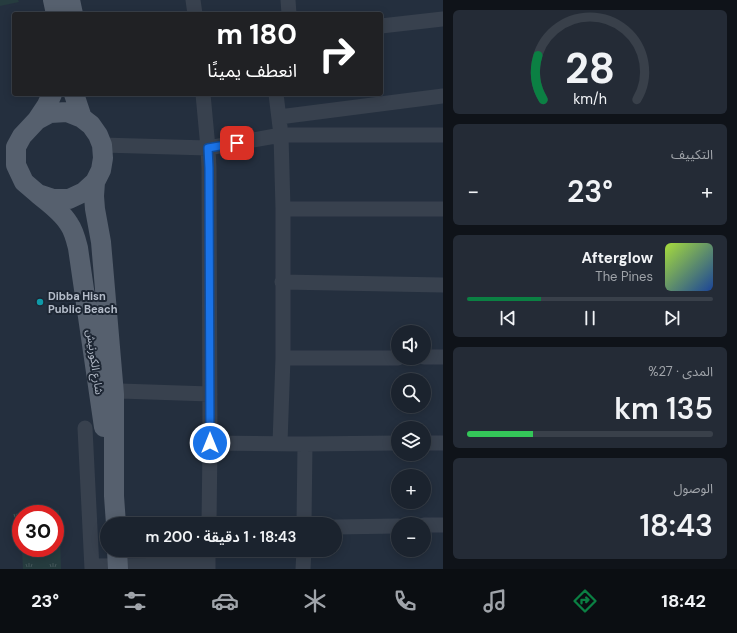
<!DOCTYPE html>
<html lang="ar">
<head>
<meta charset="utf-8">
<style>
	:root { --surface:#1b232e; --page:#242b36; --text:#f1f3f6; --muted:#a0a4aa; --line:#39404a; --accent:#0b8043 }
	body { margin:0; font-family:"DM Sans","Noto Sans Arabic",sans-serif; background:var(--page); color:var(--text); direction:rtl; height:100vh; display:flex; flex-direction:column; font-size:15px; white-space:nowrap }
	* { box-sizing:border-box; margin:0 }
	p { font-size:13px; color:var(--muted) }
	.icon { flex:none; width:22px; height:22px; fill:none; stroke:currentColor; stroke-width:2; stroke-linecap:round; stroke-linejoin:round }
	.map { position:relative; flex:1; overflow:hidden; direction:ltr }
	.drawer { display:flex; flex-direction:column; gap:10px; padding:10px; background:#0f1319; width:294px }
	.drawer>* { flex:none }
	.hud { position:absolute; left:12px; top:12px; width:371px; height:84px; border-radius:4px; box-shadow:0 2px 10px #0003,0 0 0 1px var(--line); direction:rtl; background:#202124; color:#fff; overflow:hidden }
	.controls { position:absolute; left:391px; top:325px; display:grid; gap:8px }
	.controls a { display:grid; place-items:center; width:40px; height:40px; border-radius:50%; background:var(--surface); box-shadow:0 2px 10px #0003,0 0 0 1px var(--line); font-size:20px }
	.speed { position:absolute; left:12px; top:505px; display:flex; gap:8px; font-size:20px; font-weight:700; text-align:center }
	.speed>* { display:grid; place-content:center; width:52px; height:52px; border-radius:50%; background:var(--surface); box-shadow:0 2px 10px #0003,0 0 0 1px var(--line); line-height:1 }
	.speed .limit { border:6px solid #d22; background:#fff; color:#111 }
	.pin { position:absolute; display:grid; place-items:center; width:34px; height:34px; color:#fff; margin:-17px; border-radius:8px; box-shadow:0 2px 6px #0006 }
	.me { position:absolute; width:44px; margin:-22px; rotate:0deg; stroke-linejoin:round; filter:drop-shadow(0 0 3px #0008) }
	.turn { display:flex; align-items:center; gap:14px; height:84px; padding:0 20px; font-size:18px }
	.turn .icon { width:52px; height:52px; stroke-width:2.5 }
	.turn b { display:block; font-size:28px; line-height:34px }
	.big { font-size:30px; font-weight:600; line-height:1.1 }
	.drawer .widget { flex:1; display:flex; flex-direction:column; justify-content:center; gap:6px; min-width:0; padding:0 14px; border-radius:6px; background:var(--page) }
	.drawer .dial { align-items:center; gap:0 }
	.dial svg { height:104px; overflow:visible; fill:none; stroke:var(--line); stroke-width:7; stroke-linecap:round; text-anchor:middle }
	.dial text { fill:var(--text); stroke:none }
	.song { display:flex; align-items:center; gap:12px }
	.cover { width:48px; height:48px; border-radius:6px; background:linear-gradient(135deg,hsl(80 70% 55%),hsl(220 70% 35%)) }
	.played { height:4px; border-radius:2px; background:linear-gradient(90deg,var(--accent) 30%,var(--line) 30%) }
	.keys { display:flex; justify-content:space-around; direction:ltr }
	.heat { display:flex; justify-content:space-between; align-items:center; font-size:22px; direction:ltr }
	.charge { height:6px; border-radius:3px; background:linear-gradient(90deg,#34c759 27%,var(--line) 0) }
	.trip { position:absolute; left:100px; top:517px; width:242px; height:40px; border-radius:20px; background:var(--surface); box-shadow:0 2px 10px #0003,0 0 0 1px var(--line); font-weight:600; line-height:40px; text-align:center; direction:rtl }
	.menu { display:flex; height:64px; justify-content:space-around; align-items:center; background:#0b0e12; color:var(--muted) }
	.menu .icon { width:28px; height:28px }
	.menu .active { color:var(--accent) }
	.menu b { font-size:18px; color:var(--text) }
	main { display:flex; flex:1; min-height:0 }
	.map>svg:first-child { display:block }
	.grass { fill:#263c3f }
	.park { fill:url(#park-tufts) }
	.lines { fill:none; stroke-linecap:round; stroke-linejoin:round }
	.minor { stroke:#38414e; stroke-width:15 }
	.major { stroke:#56606e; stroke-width:20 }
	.route-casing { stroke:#114b97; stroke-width:10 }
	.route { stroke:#1a73e8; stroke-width:7 }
	.culture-dot { fill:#0f9aa8; stroke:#1d2633; stroke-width:1.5 }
	.labels { text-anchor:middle; stroke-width:4; stroke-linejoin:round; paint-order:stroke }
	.poi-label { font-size:11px; font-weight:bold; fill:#b4bcc9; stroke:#1d2633; text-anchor:start }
	.street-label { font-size:11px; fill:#b4bcc9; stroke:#1d2633 }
</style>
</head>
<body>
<main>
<section class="drawer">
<div class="widget dial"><svg viewBox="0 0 100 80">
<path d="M14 69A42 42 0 1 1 86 69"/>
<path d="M14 69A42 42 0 0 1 10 35" stroke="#0b8043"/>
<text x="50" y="56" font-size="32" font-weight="700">28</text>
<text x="50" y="72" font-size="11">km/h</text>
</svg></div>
<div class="widget"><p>التكييف</p>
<div class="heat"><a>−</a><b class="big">23°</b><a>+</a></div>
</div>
<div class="widget">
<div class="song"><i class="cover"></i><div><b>Afterglow</b><p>The Pines</p></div></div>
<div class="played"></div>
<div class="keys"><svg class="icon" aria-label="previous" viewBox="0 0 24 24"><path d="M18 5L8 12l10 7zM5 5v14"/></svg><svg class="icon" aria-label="pause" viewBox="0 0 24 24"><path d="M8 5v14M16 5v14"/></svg><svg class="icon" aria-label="next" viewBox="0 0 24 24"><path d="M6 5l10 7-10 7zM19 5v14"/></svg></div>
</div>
<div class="widget"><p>المدى · 27%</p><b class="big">135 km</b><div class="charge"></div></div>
<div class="widget"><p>الوصول</p><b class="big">18:43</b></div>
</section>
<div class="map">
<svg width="443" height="569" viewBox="0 0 443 569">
	<defs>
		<pattern id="park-tufts" width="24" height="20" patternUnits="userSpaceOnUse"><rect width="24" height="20" fill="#263c3f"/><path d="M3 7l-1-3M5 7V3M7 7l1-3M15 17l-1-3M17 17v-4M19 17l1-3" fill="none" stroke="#435659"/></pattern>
	</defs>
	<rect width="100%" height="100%" fill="#242f3e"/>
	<path class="grass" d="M0 0H18L19 2 0 6Z"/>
	<path class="park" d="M59 510 61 569H23L22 548H55V514H21V538L13 514Z"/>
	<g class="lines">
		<path class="minor" d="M193 0 195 14
			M288 0 289 14
			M381 26 443 19
			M203 94 208 148 209 168 210 443 209 524
			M276 94 281 135 283 209V358L280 443
			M279 117 443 96
			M102 145 208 148 281 135H443
			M283 209H443
			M282 282 443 285
			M424 357H443
			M283 358H398
			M114 394 120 391 210 394
			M85 428 92 569
			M210 443 305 444 398 443
			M424 443H443
			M304 524 305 444
			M424 525H443
			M335 527 398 526
			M92 566 208 565
			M208 569V550
			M303 569 304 550"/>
		<path class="major" d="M53 0 56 14
			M70 0 73 14
			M74 94 82 118 91 125 98 135 102 145 103 158 101 170 95 182 84 192 69 199H53L38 194 24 182 16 165V147L22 136 37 120 50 113 67 112 82 118
			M37 120 47 105 52 94
			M95 182 94 196 95 209 101 242 114 394V496L116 524
			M38 194C49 203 62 212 69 224 74 231 76 240 78 248L104 427
			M117 550 118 569"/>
	</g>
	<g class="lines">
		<g class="route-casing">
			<path id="route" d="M210 443 209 168 208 148 237 143"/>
		</g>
		<use href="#route" class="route"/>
	</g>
	<circle class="culture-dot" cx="40" cy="302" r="4"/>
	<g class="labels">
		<g class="poi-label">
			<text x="48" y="300">Dibba Hisn<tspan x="48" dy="13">Public Beach</tspan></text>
		</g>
		<g class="street-label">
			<text transform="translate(95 362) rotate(82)" y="4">شارع الكورنيش</text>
		</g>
	</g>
</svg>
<div class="controls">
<a><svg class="icon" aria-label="sound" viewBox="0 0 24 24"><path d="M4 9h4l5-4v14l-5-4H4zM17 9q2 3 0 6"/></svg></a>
<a><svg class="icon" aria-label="search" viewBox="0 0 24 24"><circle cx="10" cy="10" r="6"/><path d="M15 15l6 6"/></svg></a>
<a><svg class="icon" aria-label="layers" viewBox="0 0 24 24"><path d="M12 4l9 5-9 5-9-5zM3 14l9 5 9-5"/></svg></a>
<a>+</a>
<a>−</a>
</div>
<div class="speed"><div class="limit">30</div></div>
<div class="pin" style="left:237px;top:143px;background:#d93025"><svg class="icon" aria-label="arrive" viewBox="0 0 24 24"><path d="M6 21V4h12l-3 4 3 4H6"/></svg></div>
<svg class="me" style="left:210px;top:443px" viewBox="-20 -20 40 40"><circle r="17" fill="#1a73e8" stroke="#fff" stroke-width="3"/><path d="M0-11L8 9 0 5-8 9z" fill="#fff"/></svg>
<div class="trip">18:43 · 1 دقيقة · 200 m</div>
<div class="hud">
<div class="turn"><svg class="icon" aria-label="right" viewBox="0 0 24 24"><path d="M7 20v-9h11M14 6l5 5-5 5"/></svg><div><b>180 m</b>انعطف يمينًا</div></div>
</div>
</div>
</main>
<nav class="menu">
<b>18:42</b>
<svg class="icon active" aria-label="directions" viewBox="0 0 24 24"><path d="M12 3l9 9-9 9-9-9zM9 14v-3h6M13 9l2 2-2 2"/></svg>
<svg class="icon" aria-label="music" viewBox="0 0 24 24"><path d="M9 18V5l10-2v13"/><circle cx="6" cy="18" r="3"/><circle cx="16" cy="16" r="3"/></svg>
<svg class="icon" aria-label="phone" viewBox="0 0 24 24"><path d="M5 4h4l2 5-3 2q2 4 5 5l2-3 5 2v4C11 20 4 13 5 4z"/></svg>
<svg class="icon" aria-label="climate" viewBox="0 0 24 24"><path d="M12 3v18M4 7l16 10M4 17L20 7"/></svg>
<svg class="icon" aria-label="car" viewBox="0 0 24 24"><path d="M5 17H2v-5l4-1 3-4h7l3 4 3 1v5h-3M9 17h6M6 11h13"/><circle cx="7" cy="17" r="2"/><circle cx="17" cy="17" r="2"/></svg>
<svg class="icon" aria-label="filters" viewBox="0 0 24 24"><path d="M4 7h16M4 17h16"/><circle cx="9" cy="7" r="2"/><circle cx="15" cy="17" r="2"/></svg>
<b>23°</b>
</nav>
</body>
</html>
